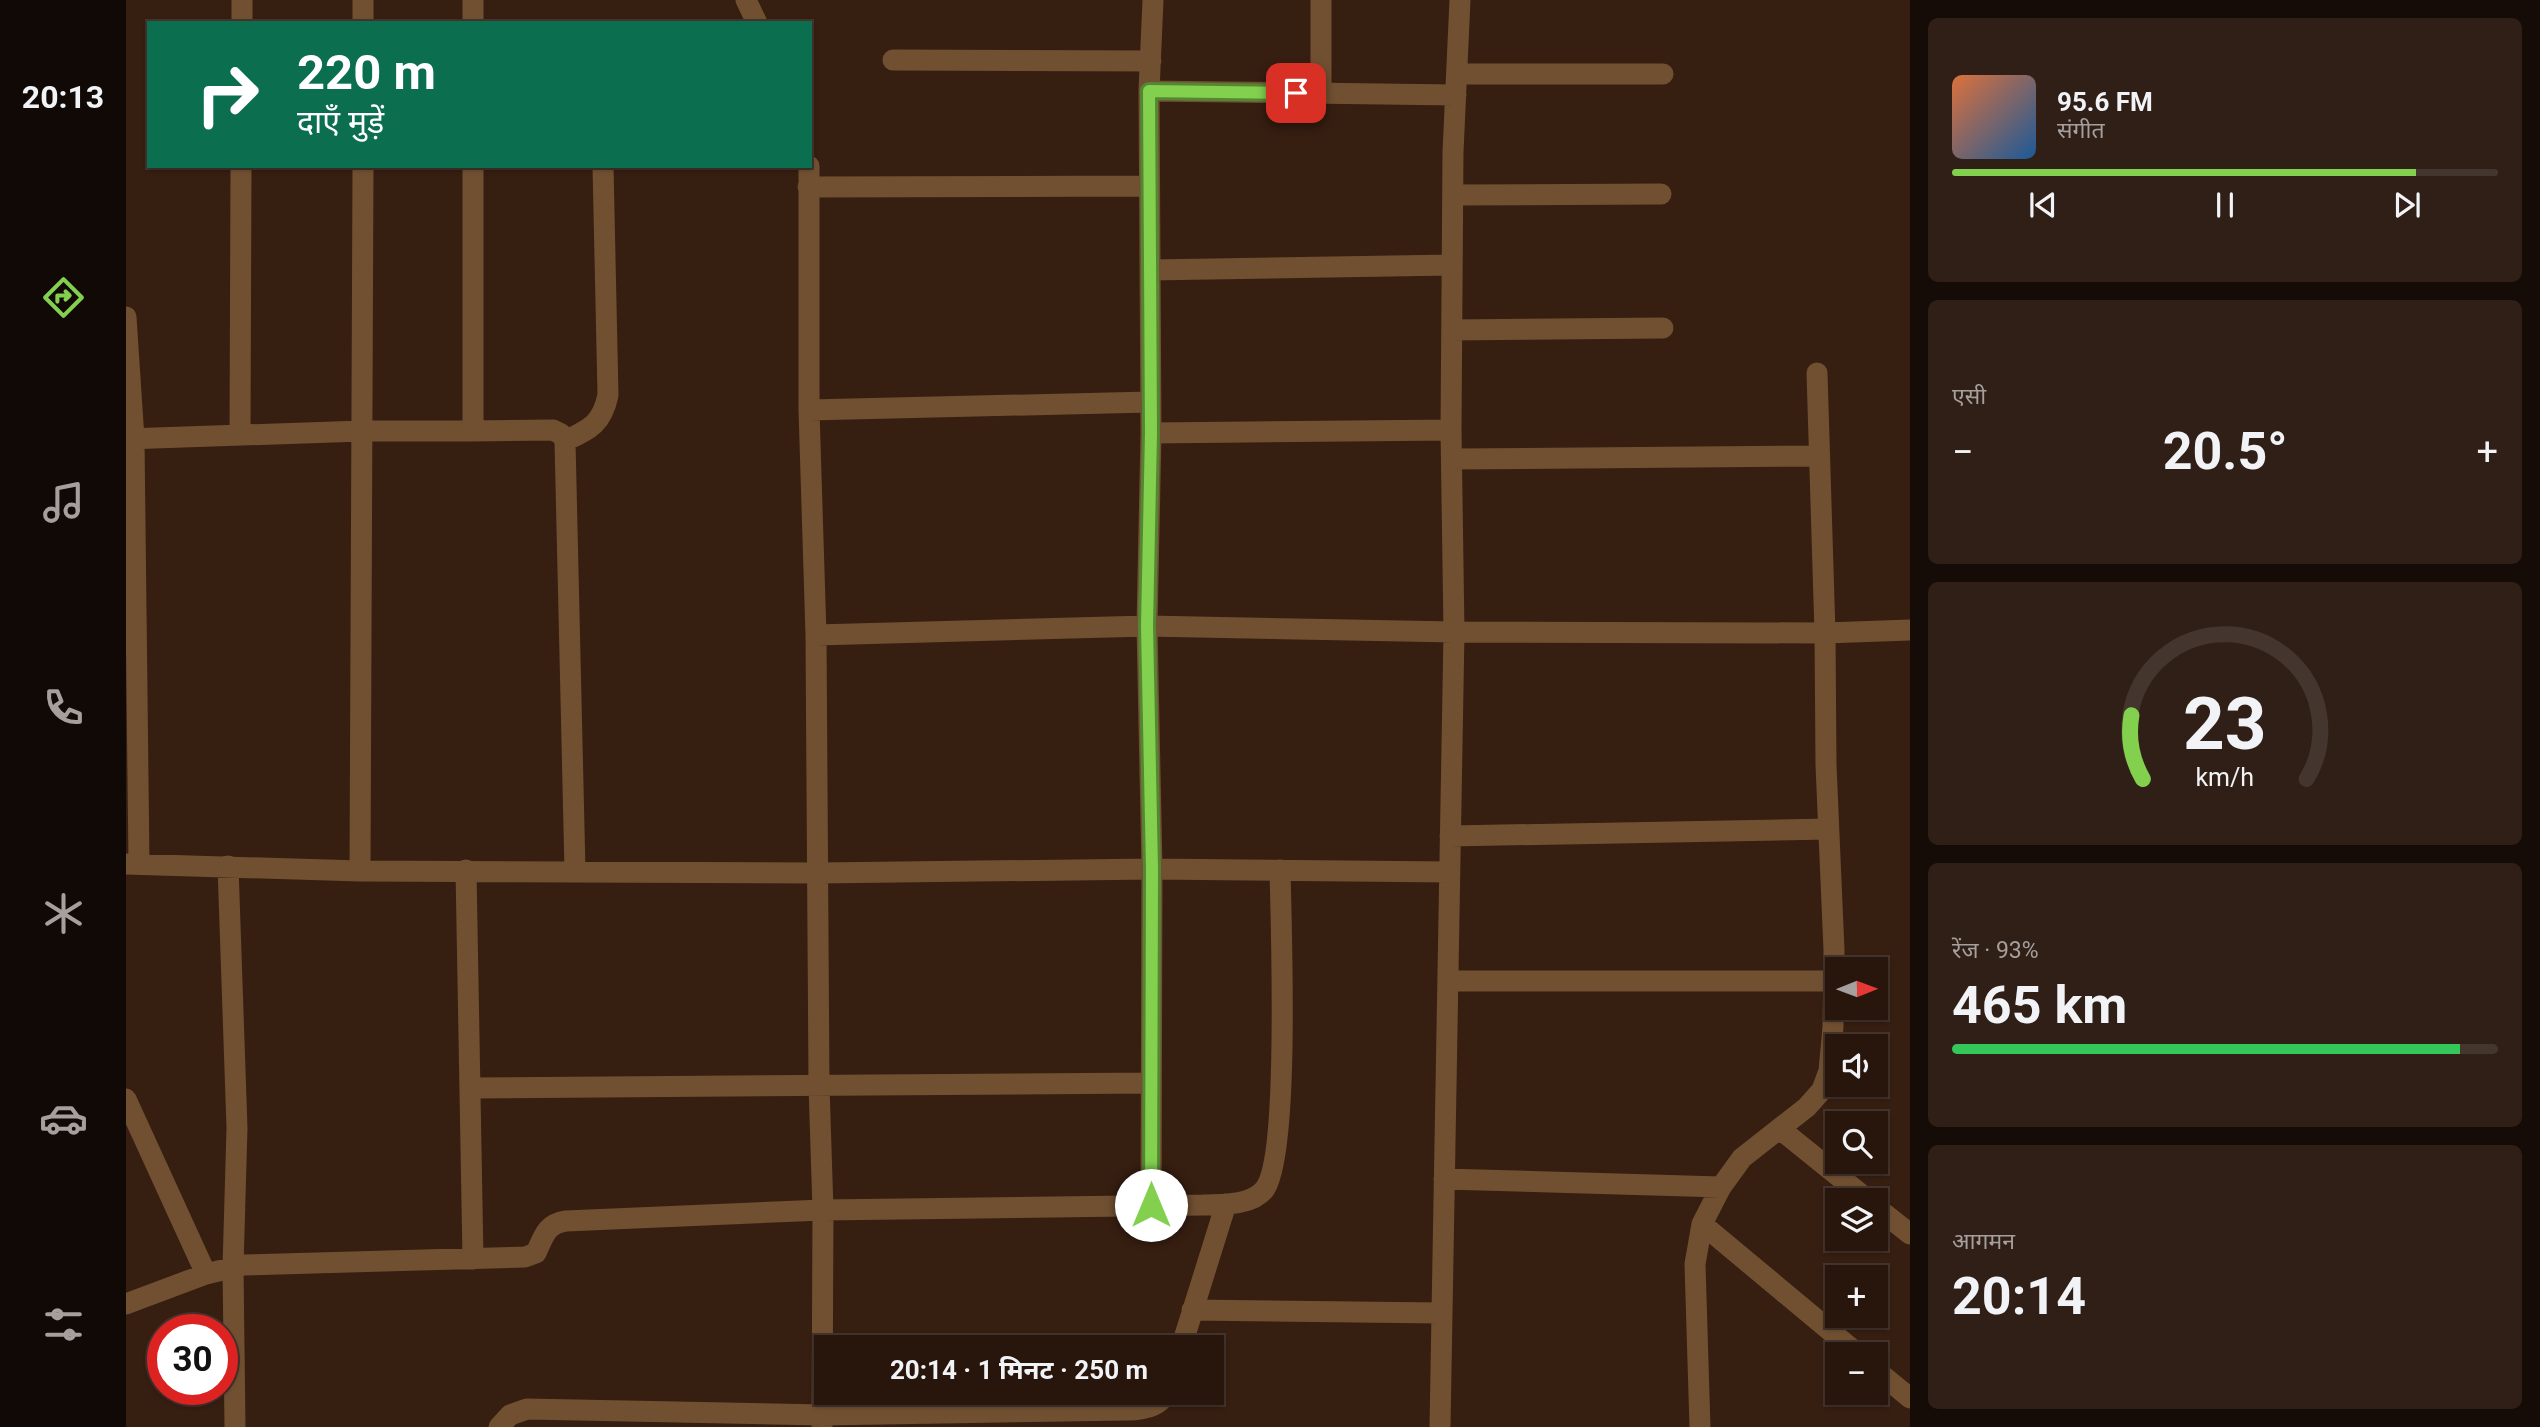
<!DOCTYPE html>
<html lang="hi">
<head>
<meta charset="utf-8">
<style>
	:root { --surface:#28160d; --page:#301f16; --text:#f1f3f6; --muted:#a59f9d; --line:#44352e; --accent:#83d04f }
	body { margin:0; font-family:Roboto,"Noto Sans Devanagari",sans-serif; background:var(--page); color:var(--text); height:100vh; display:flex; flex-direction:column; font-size:26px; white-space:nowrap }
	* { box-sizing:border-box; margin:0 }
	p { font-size:23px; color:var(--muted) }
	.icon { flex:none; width:38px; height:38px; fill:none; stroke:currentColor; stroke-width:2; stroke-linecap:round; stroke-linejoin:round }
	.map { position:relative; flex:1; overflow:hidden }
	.drawer { display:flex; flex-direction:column; gap:18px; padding:18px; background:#160c07; width:630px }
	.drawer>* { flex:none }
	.hud { position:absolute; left:21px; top:21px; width:665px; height:147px; border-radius:0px; box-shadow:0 2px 5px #0004,0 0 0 2px var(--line); background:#0b6e4f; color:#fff; overflow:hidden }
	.needle { width:46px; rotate:89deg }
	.fabs { position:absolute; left:1699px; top:957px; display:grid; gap:14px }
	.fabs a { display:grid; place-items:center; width:63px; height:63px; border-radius:0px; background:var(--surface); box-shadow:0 2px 5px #0004,0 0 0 2px var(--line); font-size:35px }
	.speed { position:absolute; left:21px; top:1314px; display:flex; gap:14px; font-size:35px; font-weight:700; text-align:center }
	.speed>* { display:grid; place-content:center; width:91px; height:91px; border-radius:50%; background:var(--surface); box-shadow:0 2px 5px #0004,0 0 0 2px var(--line); line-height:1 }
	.speed .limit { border:10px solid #d22; background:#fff; color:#111 }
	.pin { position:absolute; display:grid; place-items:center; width:60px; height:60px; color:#fff; margin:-30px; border-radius:14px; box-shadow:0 4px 10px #0006 }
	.me { position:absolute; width:77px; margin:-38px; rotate:0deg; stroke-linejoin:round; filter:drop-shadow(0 0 5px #0008) }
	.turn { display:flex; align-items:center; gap:24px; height:147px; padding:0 35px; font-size:32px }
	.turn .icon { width:91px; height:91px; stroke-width:2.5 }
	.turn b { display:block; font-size:49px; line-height:60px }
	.big { font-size:52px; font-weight:700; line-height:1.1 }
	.drawer .card { flex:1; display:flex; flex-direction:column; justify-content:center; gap:10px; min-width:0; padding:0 24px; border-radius:10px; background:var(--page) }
	.drawer .dial { align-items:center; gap:0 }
	.dial svg { height:182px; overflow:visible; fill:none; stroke:var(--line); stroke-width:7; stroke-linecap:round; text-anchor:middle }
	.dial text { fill:var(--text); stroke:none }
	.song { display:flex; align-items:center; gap:21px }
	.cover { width:84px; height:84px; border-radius:10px; background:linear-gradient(135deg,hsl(20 70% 55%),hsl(210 70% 35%)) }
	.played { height:7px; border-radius:4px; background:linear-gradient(90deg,var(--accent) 85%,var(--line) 85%) }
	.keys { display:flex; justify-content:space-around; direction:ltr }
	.heat { display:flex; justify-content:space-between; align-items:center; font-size:38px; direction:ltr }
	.charge { height:10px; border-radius:5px; background:linear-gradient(90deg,#34c759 93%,var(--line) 0) }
	.trip { position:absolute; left:688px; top:1335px; width:410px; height:70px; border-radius:0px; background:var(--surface); box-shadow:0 2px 5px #0004,0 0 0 2px var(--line); font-weight:700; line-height:70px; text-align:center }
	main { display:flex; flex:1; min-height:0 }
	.menu { display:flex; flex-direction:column; width:126px; justify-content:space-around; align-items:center; background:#100905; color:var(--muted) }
	.menu .icon { width:49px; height:49px }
	.menu .active { color:var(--accent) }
	.menu b { font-size:32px; color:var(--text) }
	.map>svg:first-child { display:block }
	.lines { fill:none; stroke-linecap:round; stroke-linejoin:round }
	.street { stroke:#705031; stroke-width:21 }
	.route-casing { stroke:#558733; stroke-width:18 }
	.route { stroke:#83d04f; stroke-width:12 }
</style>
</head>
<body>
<main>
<nav class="menu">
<b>20:13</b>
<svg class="icon active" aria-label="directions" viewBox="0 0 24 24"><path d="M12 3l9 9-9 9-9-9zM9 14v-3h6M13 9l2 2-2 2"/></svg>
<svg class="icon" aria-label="music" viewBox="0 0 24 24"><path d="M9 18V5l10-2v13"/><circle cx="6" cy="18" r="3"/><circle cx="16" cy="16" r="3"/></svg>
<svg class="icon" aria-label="phone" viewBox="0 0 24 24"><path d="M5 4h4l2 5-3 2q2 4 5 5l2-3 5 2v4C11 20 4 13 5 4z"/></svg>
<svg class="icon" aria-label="climate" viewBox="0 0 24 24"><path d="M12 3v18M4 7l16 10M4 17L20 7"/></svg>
<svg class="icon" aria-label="car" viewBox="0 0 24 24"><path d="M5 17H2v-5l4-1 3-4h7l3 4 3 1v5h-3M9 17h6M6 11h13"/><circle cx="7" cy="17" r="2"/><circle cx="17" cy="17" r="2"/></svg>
<svg class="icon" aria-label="filters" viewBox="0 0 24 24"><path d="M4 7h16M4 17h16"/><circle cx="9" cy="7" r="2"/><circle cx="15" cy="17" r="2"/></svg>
</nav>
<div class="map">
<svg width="1784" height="1427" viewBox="0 0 1784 1427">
	<rect width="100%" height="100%" fill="#361e11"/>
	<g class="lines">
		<path class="street" d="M620 0 631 23
			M116 23V0
			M237 23V0
			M347 23V0
			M767 60 1025 61
			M1331 74H1537
			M1023 91 1330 95
			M1195 93V0
			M347 166V431L427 430 435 434 439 441 449 871
			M683 166V410L690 635 693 1086 697 1210 696 1427
			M682 187 1023 186
			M1327 195 1535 194
			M1024 270 1326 265
			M0 317 8 439 13 864
			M1326 330 1537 328
			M683 410 1024 402
			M1025 433 1325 430
			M114 435 115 166
			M0 439 236 431H347
			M439 441C464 429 476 424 482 395L477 166
			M1326 459 1693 456
			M690 635 1021 626 1328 632 1699 633 1784 630
			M1324 836 1702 829
			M0 864 234 871 692 873 1026 869 1324 872
			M102 866 111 1128 107 1267 109 1427
			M340 870 347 1259
			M234 871 237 166
			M1322 981H1707
			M344 1088 1025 1083
			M0 1099 80 1274
			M1654 1129 1742 1200
			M1318 1179 1595 1187
			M1025 1205 1026 869 1021 626 1025 433 1023 91 1027 0
			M1750 1207 1784 1234
			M1576 1224 1732 1354
			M0 1304 80 1274 117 1265 399 1257 410 1253C418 1236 420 1224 440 1221L697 1210 1077 1205C1096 1204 1124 1206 1138 1190 1164 1159 1155 922 1154 870
			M1066 1310 1315 1313
			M1055 1348 1100 1204
			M1750 1370 1784 1398
			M373 1427 384 1415 401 1409 696 1415 1001 1410C1015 1410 1033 1408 1040 1393
			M1314 1427 1328 632 1325 430 1327 152 1334 0
			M1574 1427 1569 1264 1576 1224 1595 1187 1616 1158 1681 1107 1696 1090 1703 1071 1707 1027 1708 950 1700 765 1699 633 1691 373"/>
	</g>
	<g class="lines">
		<g class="route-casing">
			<path id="route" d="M1025 1205 1026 869 1021 626 1025 433 1023 91 1170 93"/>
		</g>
		<use href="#route" class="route"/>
	</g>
</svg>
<div class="fabs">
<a><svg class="needle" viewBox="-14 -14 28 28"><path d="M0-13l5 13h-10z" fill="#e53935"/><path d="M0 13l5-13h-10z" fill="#a59f9d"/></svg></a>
<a><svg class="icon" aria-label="sound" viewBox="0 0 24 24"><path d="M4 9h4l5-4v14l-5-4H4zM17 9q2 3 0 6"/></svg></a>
<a><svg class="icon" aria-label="search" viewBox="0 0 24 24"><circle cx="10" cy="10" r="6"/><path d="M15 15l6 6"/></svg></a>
<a><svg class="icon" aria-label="layers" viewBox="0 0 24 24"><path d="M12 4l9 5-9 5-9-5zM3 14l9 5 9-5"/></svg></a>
<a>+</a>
<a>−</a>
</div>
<div class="speed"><div class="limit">30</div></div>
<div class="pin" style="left:1170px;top:93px;background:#d93025"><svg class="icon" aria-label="arrive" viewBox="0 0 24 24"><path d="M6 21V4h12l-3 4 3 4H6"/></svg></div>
<svg class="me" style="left:1025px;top:1205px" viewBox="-20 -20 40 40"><circle r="19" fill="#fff"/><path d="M0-13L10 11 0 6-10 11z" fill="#83d04f"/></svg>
<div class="trip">20:14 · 1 मिनट · 250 m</div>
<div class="hud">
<div class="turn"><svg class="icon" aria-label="right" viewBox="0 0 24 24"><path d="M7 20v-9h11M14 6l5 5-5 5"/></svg><div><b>220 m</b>दाएँ मुड़ें</div></div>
</div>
</div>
<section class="drawer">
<div class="card">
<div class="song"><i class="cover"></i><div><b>95.6 FM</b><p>संगीत</p></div></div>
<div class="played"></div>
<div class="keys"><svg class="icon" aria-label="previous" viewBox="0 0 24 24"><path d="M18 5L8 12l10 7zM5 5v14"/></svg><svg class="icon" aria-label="pause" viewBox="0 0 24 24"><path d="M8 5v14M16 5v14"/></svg><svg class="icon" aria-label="next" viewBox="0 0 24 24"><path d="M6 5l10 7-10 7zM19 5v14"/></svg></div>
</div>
<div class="card"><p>एसी</p>
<div class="heat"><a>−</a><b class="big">20.5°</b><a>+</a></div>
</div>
<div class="card dial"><svg viewBox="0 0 100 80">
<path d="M14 69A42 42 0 1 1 86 69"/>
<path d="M14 69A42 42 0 0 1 9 41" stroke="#83d04f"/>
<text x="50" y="56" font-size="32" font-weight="700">23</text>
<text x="50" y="72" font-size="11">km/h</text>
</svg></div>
<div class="card"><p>रेंज · 93%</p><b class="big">465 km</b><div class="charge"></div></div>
<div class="card"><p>आगमन</p><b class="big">20:14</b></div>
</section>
</main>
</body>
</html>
